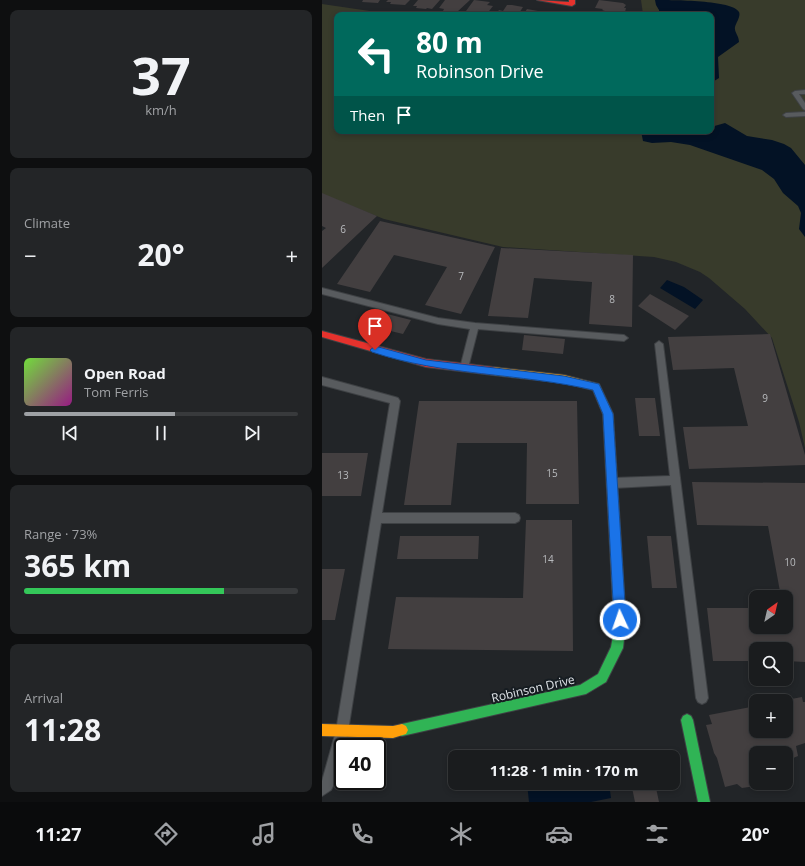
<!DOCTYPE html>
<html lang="en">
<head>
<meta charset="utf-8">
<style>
	:root { --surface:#1a1c1e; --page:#232527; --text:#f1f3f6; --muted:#9fa1a4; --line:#383a3c; --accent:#9ea1a5 }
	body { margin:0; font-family:"Open Sans",sans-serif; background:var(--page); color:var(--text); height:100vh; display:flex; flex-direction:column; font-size:15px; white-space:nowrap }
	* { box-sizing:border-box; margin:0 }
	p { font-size:13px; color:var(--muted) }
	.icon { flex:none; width:22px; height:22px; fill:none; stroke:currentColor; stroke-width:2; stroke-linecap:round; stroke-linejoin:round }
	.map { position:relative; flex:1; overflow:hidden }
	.drawer { display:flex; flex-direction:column; gap:10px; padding:10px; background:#0e0f10; width:322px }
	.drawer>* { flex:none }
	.hud { position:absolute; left:12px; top:12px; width:380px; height:122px; border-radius:8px; box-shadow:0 2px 6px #0003,0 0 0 1px var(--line); background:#00695c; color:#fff; overflow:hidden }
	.needle { width:26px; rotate:34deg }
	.buttons { position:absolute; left:427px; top:590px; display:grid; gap:8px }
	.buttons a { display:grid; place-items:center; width:44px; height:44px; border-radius:8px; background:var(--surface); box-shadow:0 2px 6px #0003,0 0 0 1px var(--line); font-size:20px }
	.speed { position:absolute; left:12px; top:738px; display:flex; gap:8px; font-size:20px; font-weight:700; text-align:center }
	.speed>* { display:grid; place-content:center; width:52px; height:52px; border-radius:50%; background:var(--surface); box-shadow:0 2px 6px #0003,0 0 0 1px var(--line); line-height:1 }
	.speed .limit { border:2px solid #111; border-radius:6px; background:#fff; color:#111 }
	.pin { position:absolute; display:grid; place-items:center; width:34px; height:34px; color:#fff; margin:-41px -17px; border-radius:50% 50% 50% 0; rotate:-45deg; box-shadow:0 0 4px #0007 }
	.pin .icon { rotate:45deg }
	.me { position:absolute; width:44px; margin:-22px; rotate:357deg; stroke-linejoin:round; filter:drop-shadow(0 0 3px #0008) }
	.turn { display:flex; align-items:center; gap:14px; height:84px; padding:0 16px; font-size:18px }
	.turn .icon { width:52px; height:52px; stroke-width:2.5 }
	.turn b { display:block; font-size:28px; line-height:34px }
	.then { display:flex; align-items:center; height:38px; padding:0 16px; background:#0003; gap:8px; font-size:15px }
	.big { font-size:30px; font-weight:700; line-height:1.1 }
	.drawer .tile { flex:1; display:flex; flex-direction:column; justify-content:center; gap:6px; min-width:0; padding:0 14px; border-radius:8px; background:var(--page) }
	.drawer .dial { align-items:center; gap:0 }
	.dial b { font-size:52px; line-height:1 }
	.song { display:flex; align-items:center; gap:12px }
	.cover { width:48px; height:48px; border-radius:6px; background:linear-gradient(135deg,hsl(100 70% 55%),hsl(310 70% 35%)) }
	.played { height:4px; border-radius:2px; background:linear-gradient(90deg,var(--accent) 55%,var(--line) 55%) }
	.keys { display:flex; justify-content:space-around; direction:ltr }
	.heat { display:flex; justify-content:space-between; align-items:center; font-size:22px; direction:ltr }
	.charge { height:6px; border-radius:3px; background:linear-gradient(90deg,#34c759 73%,var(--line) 0) }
	.trip { position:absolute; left:126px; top:750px; width:232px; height:40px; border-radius:8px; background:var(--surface); box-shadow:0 2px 6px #0003,0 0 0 1px var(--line); font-weight:700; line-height:40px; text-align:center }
	.dock { display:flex; height:64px; justify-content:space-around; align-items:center; background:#0a0b0c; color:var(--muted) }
	.dock .icon { width:28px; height:28px }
	.dock .current { color:var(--accent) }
	.dock b { font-size:18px; color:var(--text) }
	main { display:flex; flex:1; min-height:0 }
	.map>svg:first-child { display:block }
	.green { fill:#383b2b }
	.water { fill:#031225 }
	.building { fill:#433f40 }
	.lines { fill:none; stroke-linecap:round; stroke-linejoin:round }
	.lane-casing { stroke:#3e4144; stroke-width:2 }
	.fast-casing { stroke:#3e4144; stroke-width:2 }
	.slow-casing { stroke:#3e4144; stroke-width:2 }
	.jam-casing { stroke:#3e4144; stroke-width:2 }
	.lane { fill:#585b5e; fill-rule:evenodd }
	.fast { fill:#30b455; fill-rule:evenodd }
	.slow { fill:#ff9f0a; fill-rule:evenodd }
	.jam { fill:#e5322d; fill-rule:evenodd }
	.route { fill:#1a73e8; stroke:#114b97 }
	.labels { text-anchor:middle; stroke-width:4; stroke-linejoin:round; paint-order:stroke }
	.number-label { font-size:10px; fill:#b9bbbe }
	.street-label { font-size:12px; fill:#e0e4e8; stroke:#161c21 }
</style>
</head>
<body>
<main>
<section class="drawer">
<div class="tile dial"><b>37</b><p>km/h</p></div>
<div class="tile"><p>Climate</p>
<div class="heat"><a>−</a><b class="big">20°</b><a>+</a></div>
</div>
<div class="tile">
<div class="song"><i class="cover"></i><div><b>Open Road</b><p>Tom Ferris</p></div></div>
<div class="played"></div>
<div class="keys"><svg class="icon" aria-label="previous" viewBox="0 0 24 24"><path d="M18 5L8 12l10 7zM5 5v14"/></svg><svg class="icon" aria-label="pause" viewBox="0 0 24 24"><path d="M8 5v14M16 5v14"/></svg><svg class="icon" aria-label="next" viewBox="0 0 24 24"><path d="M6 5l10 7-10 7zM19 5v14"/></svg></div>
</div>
<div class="tile"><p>Range · 73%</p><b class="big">365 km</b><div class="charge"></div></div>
<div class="tile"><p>Arrival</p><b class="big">11:28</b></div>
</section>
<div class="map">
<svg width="483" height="802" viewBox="0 0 483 802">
	<rect width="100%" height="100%" fill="#222528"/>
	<path class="green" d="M319 0H483V448L477 422 450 338 423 309 387 278 378 272 354 262 332 257 181 247 62 219 0 194V4L75 15H15V131H389V15H319L321 14Z"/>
	<path class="water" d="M333 0C350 0 411 0 417 12 419 16 414 23 413 27 412 32 417 36 417 42L396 57 397 78 389 83V15H337V10L334 5Z
		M403 123 425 136 450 140 462 144 469 148 483 165V237L477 229 479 213 476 206 461 193 452 179 440 170 368 145 349 142 330 143 321 141 319 131H389V127Z
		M345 280 362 287 381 300 373 309 338 288Z
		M205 783H287L289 798 269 802H207Z"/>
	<path class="building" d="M41 0H58L56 3 40 2Z
		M66 0H88L83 5 68 4 69 2H64Z
		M96 0H118L110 9 105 8 104 9 94 8 95 6H91Z
		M123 0H148L135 12 121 11 122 9 117 8Z
		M152 0 168 2 165 5 171 6 164 15H143L144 11Z
		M277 0 301 3 304 5 302 8H304L303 12 299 11 298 14 283 12V11L280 10 281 9 273 8Z
		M185 5H190L201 7 196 15 174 14 177 10 181 11Z
		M205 9 216 11 225 14 224 15H201Z
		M0 193 55 216 0 268V231L4 228 0 226Z
		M58 221 173 247 139 314 103 305 125 267 72 255 48 292 15 284Z
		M179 248 311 255 310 327 267 324 270 282 212 278 206 318 166 316Z
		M328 294 367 316 353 330 316 306Z
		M53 311 89 320 81 334 44 325Z
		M448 334 483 455V465L367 469 361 427 426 426 412 368 351 370 346 337Z
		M202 335 243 339 241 354 200 350Z
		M313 398H333L338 436H317Z
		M97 401H255L257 504H204L205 443H135L129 505H82Z
		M0 453H46L39 496H0Z
		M370 482 483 483V662L464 661V649H434V661H391L385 608H434V627H464V597H459L446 526 375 525Z
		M204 520H250L251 651 66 649 74 597 201 598Z
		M78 536H157L156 559H75Z
		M325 536H349L355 588H330Z
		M0 569H23L13 620H0Z
		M480 697 481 702H483V743L474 746 476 756 464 761V753H434V768H430L434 786 420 788 415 784 403 787 395 758 392 753 384 725 390 724 387 715 434 706V731H464V700Z
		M309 783H333L337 802H313Z"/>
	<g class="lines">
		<g class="lane-casing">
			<path id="lane" d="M483 90V94H477L483 103V110L481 109 470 93 473 91Z
				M483 112V116L464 117 461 115 464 113Z
				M0 288 116 318 153 323 302 335 306 338 302 341 156 329 146 368 145 371H139L138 368 148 329 116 324 0 294Z
				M337 341 341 344 386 698 384 702 380 704 376 702 374 698 349 485 291 488 288 486 286 483 288 480 291 478 348 476 333 344Z
				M0 377 73 397 76 398 78 401 60 513H193L197 515 198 518 197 521 193 523H59L26 731 11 786 9 790 0 796V781L14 731 68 403 0 385Z"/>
		</g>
		<g class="fast-casing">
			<path id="fast" d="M298 617 302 619 304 623 301 648 284 682 264 694 80 736 76 734 74 730 76 726 80 724 258 685 276 674 289 647 294 619Z
				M365 714 369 716 371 720 388 802H376L359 720 361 716Z"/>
		</g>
		<g class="slow-casing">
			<path id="slow" d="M171 367 242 375 277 384 291 414 304 623 302 627 298 629 294 627 292 623 281 414 271 390 242 383 171 375 168 374 167 371 168 368Z
				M0 724 71 726 80 724 84 726 86 730 84 734 71 738 0 736Z"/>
		</g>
		<g class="jam-casing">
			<path id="jam" d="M215 0 247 2V0H253V4L250 6Z
				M0 331 104 359 171 367 174 368 175 371 174 374 171 375 104 367 0 337Z"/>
		</g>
		<use href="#lane" class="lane"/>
		<use href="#fast" class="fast"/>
		<use href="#slow" class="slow"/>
		<use href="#jam" class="jam"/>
	</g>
	<path class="route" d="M53 346 104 360 242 376 277 384 291 414 304 620 302 624 298 626 294 624 292 620 281 414 271 390C198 373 121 376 50 352L48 350Z"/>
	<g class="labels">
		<g class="number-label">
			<text x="21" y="233">6</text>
			<text x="139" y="280">7</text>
			<text x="290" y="303">8</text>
			<text x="443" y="402">9</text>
			<text x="230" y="477">15</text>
			<text x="21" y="479">13</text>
			<text x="226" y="563">14</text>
			<text x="468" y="566">10</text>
		</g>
		<g class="street-label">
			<text transform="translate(211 689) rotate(-13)" y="4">Robinson Drive</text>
		</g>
	</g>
</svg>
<div class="buttons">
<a><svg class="needle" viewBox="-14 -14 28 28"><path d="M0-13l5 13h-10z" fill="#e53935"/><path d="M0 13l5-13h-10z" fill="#9fa1a4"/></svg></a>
<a><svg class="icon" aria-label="search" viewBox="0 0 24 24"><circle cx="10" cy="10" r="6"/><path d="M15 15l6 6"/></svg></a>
<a>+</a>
<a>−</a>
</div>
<div class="speed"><div class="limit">40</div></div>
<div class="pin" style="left:53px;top:350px;background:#d93025"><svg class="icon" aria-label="arrive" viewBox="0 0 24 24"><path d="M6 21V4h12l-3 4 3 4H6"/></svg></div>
<svg class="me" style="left:298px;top:620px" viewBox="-20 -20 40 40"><circle r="17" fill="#1a73e8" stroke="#fff" stroke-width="3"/><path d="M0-11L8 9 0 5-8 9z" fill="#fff"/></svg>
<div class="trip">11:28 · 1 min · 170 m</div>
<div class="hud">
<div class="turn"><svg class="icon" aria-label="left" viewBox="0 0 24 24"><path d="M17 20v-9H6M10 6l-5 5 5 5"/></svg><div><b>80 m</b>Robinson Drive</div></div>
<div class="then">Then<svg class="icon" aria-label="arrive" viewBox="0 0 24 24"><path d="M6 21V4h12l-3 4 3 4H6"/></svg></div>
</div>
</div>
</main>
<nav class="dock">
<b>11:27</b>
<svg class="icon current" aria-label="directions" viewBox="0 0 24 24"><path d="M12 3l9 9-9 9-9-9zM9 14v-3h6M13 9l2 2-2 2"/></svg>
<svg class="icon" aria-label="music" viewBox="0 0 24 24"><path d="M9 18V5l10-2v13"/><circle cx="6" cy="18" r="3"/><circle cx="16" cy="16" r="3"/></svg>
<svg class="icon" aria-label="phone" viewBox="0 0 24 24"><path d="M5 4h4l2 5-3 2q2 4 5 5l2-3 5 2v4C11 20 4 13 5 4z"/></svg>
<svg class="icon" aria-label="climate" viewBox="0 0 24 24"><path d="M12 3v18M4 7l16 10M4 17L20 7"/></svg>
<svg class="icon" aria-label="car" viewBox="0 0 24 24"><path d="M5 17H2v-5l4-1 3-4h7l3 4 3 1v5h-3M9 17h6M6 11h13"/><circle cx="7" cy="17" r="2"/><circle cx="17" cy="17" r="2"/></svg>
<svg class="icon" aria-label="filters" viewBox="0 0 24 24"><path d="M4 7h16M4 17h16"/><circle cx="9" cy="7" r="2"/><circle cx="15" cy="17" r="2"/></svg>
<b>20°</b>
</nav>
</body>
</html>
